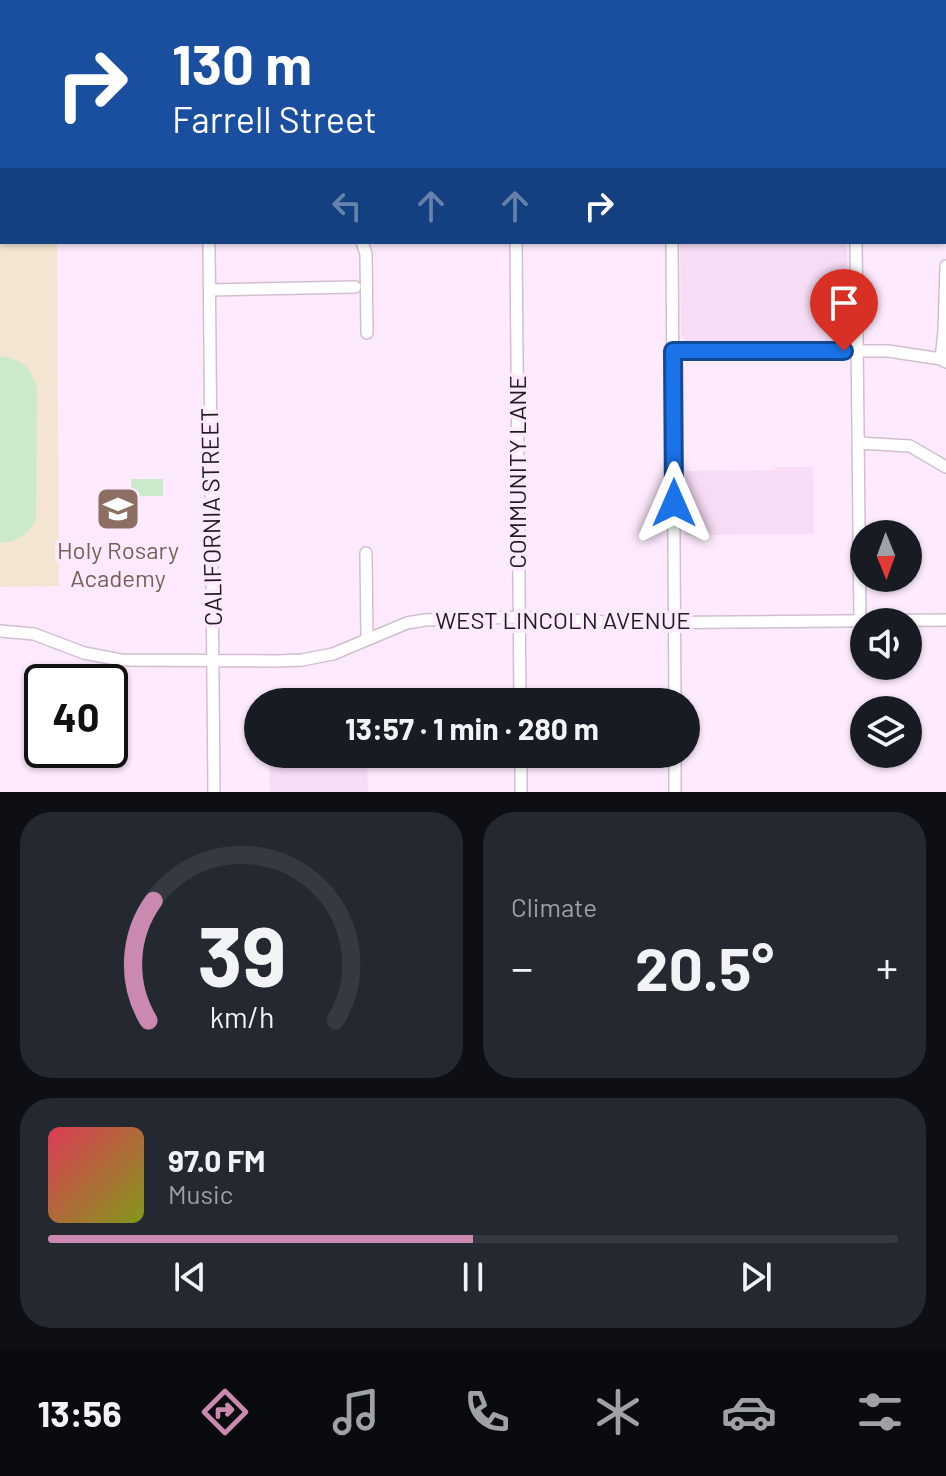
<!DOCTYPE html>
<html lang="en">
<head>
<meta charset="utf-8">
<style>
	:root { --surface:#171b24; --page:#242831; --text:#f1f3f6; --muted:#9ea1a6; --line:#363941; --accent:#ca8ab0 }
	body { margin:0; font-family:Barlow,sans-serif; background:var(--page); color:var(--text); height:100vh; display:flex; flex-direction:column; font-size:30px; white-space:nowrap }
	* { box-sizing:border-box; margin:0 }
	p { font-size:26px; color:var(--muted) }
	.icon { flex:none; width:44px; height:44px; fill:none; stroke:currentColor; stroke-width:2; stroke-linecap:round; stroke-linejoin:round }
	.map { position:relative; height:792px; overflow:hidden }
	.panel { display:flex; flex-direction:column; gap:20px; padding:20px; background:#0d0f14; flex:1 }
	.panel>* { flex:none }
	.hud { position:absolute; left:0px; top:0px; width:946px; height:244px; box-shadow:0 2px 6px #0004; background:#1a4fa0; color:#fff; overflow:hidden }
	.needle { width:52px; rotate:179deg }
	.tools { position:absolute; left:850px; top:520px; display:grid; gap:16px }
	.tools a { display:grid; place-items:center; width:72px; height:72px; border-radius:50%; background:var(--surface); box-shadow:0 2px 6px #0004; font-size:40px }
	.speed { position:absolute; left:24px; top:664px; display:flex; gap:16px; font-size:40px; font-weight:700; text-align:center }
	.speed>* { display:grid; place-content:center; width:104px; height:104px; border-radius:50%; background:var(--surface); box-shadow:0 2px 6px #0004; line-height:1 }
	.speed .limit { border:4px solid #111; border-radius:12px; background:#fff; color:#111 }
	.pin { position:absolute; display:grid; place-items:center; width:68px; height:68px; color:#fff; margin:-82px -34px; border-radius:50% 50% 50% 0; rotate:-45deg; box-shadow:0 0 8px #0007 }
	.pin .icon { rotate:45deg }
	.me { position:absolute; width:88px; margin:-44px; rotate:0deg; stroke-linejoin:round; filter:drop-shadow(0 0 6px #0008) }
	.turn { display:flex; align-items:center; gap:28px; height:168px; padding:0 40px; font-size:36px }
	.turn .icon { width:104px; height:104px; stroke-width:2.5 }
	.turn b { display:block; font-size:56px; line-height:68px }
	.lanes { display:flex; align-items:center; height:76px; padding:0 40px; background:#0003; justify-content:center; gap:40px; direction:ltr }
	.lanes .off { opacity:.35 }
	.big { font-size:60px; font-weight:700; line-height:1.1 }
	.panel .widget { flex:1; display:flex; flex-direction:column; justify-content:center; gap:12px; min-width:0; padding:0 28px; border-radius:32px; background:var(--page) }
	.panel .dial { align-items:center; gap:0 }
	.dial svg { height:208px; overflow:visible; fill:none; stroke:var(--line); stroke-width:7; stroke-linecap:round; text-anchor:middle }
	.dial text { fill:var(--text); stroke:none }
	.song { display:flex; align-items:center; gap:24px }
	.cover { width:96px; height:96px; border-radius:12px; background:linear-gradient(135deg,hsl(350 70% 55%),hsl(70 70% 35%)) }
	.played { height:8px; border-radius:4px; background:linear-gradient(90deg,var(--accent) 50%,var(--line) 50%) }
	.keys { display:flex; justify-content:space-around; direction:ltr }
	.heat { display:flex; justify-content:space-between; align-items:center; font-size:44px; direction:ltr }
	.panel .tiles { flex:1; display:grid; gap:20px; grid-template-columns:1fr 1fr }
	.widget:last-child { grid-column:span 2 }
	.trip { position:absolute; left:244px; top:688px; width:456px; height:80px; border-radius:40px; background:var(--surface); box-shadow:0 2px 6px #0004; font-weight:700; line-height:80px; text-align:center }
	.dock { display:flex; height:128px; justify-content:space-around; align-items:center; background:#090b0e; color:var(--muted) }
	.dock .icon { width:56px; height:56px }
	.dock .active { color:var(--accent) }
	.dock b { font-size:36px; color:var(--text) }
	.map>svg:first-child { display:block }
	.built { fill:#f6dcf5 }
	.education { fill:#f4e5d2 }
	.green { fill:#cbeacc }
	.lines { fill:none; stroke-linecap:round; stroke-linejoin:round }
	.minor-casing { stroke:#d2bed1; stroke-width:14 }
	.minor { stroke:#fff; stroke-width:11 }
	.route-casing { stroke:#114b97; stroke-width:20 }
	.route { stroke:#1a73e8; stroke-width:14 }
	.labels { text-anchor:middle; stroke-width:8; stroke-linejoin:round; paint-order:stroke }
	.street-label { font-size:24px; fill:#221b22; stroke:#feeafe }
	.education-label { font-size:24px; fill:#785e54; stroke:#feeafe }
</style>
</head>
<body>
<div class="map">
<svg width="946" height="792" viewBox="0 0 946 792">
	<rect width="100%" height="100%" fill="#feeafe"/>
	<path class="built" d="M680 242H847V338L839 343 687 344 681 335Z
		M775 467H813L814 534 684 535 683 471 775 470Z
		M269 754H367L368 792H270Z"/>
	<path class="education" d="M677 0H897V2H677Z
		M0 184 2 242H57L59 586 0 587Z"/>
	<path class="green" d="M0 0H254V2H2L0 169Z
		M0 356C20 358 32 368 37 388L36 518C29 534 18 542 0 543Z
		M131 479H163V496H131Z"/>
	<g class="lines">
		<g class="minor-casing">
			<path id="minor" d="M299 0V2
				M493 0V2
				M668 0V2
				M944 58H946
				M944 149H946
				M0 176H2
				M209 242 214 792
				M362 242 366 254 367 333
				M516 242 520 702
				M672 242 675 702
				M856 242 860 620
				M210 290 355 287
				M673 351H888L941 359 946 362
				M941 359 944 331 946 266
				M859 443 910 446 946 467
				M366 553 367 639
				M0 631 34 634 84 653 121 660 277 661 302 660 333 654 407 623 425 620 520 617 623 623 946 620
				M521 754V792
				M675 754V792"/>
		</g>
		<use href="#minor" class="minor"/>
	</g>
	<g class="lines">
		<g class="route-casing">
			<path id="route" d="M674 503 673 351H844"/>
		</g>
		<use href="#route" class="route"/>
	</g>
	<defs>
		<g id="school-square" transform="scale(2.3)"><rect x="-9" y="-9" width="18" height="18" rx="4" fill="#8d6e63" stroke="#feeafe"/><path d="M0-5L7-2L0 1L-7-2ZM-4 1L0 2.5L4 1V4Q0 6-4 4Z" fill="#fff"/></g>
	</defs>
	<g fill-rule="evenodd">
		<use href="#school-square" x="118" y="509"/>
	</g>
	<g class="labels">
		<g class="street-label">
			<text transform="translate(518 472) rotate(-90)" y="8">COMMUNITY LANE</text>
			<text transform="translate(212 517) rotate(-91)" y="8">CALIFORNIA STREET</text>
			<text x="563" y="629">WEST LINCOLN AVENUE</text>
		</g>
		<g class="education-label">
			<text x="118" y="559">Holy Rosary<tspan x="118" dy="28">Academy</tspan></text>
		</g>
	</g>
</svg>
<div class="tools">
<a><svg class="needle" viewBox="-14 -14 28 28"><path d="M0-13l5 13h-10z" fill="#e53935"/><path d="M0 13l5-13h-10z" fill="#9ea1a6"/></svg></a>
<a><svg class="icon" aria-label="sound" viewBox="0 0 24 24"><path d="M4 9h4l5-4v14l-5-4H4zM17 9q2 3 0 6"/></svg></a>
<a><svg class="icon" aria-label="layers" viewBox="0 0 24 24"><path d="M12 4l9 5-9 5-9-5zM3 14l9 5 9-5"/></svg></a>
</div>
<div class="speed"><div class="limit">40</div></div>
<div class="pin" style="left:844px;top:351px;background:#d93025"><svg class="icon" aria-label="arrive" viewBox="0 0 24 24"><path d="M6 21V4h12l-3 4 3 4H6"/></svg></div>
<svg class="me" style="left:674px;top:503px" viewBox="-20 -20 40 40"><path d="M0-17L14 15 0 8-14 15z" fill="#1a73e8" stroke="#fff" stroke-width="4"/></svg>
<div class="trip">13:57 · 1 min · 280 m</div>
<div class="hud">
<div class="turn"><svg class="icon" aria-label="right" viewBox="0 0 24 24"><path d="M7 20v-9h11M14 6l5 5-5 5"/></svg><div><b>130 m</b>Farrell Street</div></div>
<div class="lanes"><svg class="icon off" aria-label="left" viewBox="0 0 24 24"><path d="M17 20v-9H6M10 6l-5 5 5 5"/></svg><svg class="icon off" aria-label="ahead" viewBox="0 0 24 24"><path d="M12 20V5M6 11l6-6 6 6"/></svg><svg class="icon off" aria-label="ahead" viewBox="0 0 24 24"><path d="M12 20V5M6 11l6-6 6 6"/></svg><svg class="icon" aria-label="right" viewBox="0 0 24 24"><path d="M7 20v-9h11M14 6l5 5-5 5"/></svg></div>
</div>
</div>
<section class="panel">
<div class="tiles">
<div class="widget dial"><svg viewBox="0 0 100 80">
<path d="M14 69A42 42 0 1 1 86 69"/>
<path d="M14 69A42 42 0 0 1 16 23" stroke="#ca8ab0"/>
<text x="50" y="56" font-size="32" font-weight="700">39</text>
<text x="50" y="72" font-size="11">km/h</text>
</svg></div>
<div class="widget"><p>Climate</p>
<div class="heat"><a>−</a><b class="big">20.5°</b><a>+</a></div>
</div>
<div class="widget">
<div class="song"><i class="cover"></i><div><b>97.0 FM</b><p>Music</p></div></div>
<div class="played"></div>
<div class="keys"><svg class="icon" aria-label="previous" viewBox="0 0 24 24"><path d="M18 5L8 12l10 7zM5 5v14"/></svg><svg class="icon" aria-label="pause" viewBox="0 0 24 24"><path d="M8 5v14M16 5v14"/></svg><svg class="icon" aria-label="next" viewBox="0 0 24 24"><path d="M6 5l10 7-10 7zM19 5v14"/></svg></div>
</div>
</div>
</section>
<nav class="dock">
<b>13:56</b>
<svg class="icon active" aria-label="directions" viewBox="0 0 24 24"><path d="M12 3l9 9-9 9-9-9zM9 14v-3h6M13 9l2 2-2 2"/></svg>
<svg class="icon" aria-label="music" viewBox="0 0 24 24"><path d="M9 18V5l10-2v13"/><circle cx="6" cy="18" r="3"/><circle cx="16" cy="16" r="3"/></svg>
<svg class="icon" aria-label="phone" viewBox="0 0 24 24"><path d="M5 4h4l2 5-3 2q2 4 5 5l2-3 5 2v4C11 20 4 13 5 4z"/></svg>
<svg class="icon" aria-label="climate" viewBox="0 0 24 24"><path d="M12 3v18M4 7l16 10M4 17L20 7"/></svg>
<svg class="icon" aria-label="car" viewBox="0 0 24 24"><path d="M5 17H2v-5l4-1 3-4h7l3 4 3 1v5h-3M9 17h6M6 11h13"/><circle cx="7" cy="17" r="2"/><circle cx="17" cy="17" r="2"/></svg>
<svg class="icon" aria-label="filters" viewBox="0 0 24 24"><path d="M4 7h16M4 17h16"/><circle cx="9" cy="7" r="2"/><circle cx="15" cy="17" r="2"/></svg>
</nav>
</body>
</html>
